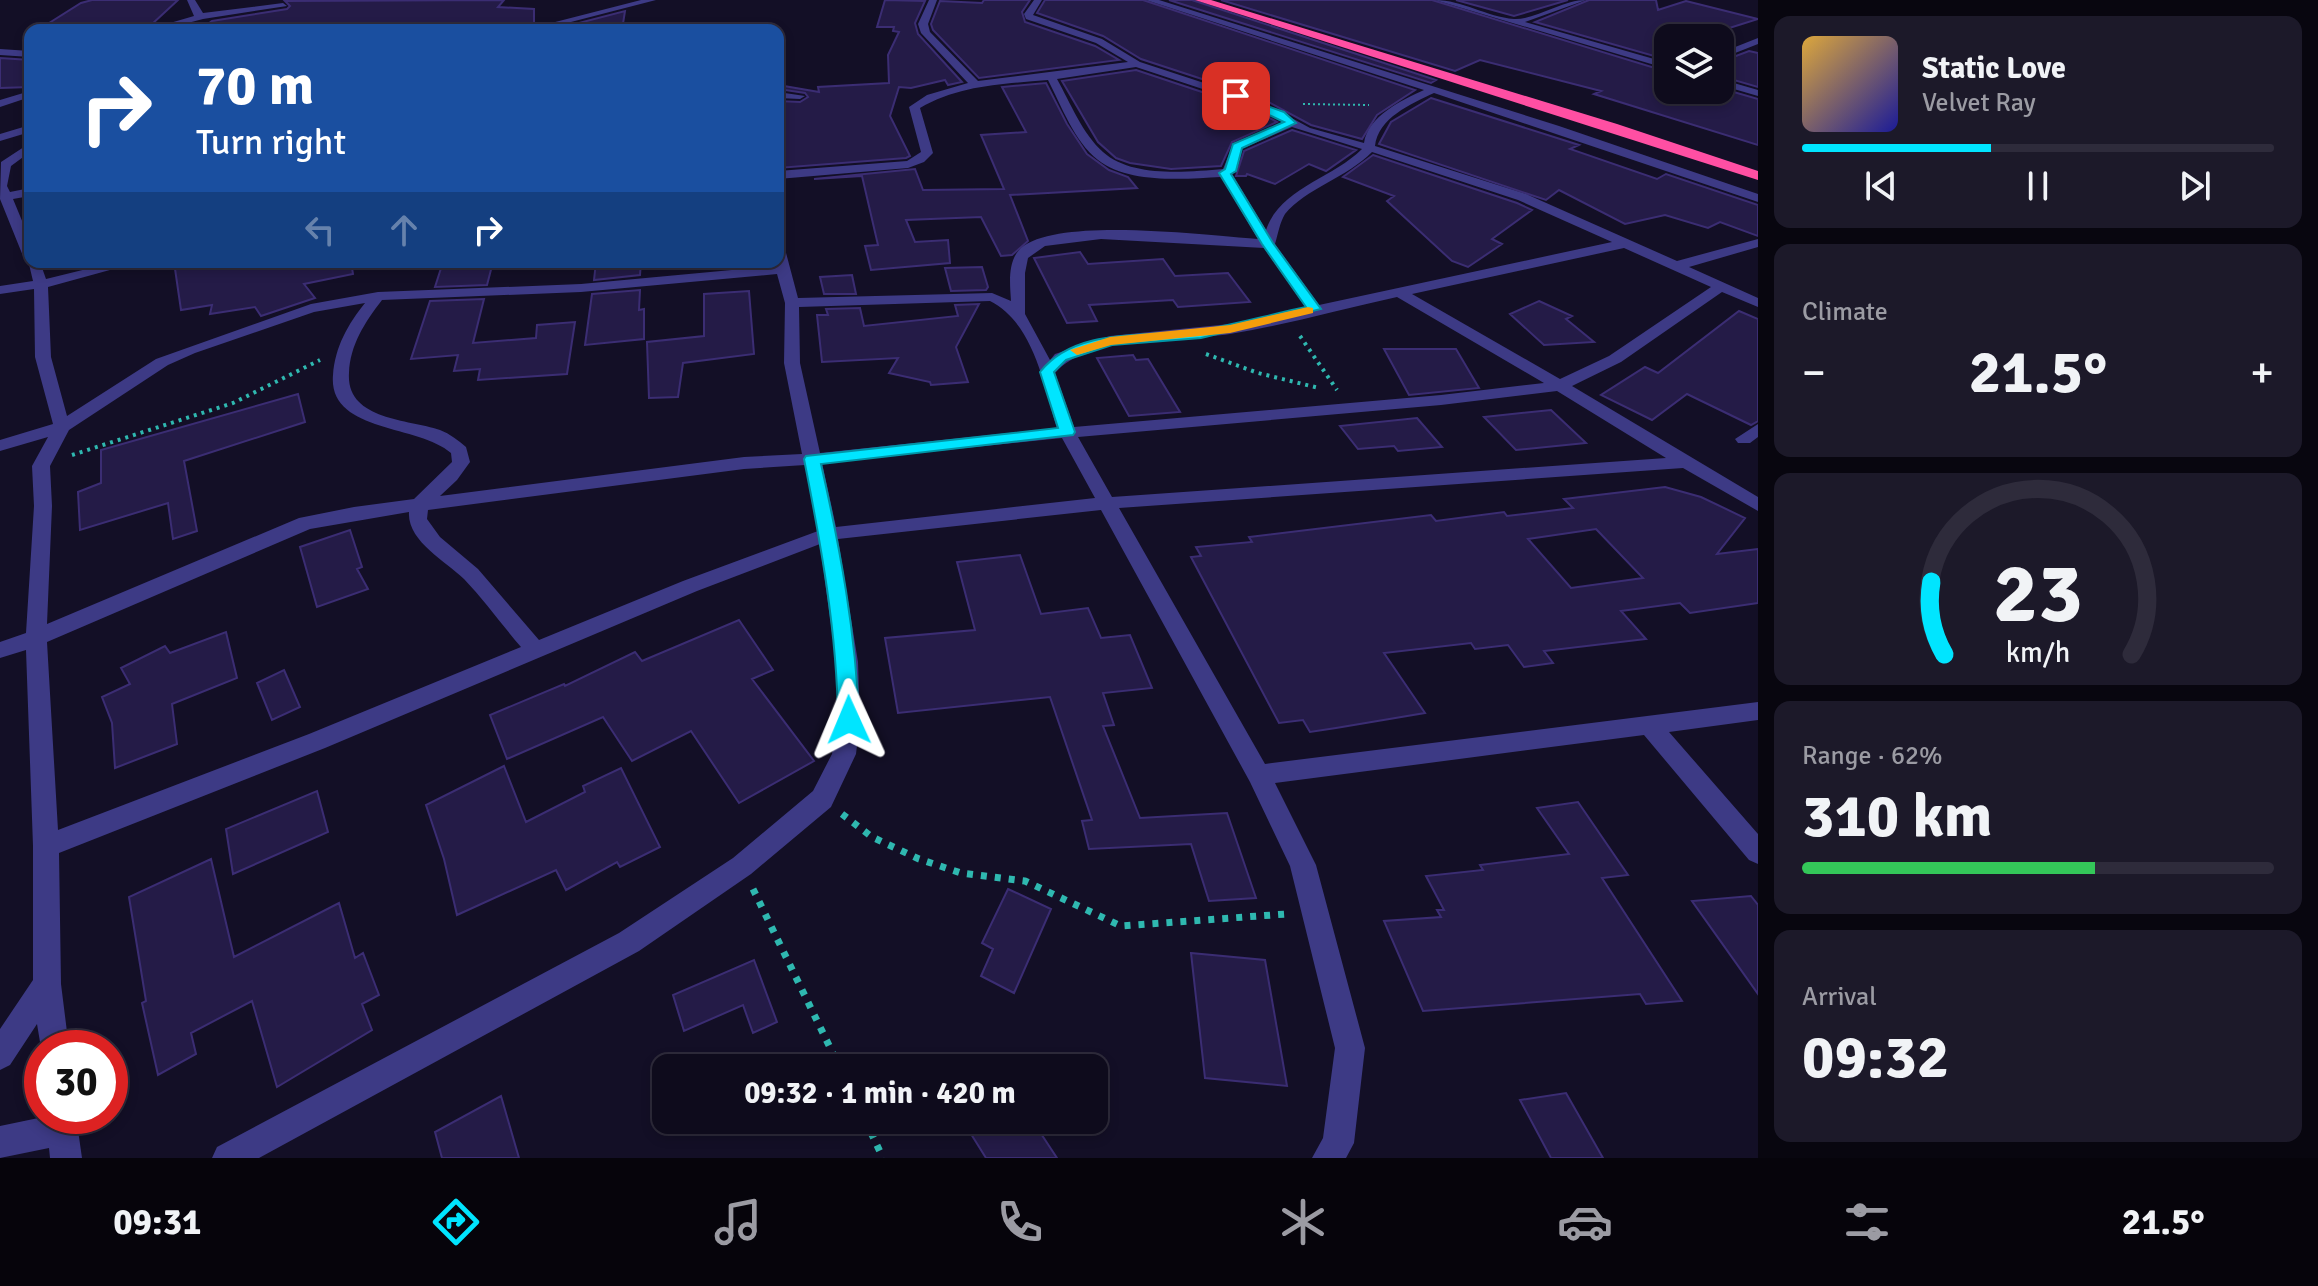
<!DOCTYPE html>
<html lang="en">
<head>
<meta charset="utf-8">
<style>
	:root { --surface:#0e0b1c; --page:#1c1929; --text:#f1f3f6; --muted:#9b9ba3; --line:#2e2b3b; --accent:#00e5ff }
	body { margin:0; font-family:Signika,sans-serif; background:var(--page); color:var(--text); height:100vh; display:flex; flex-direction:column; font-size:30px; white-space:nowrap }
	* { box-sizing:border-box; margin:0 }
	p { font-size:26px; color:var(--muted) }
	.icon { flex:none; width:44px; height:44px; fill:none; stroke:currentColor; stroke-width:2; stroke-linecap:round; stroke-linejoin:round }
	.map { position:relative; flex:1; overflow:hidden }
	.details { display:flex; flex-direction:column; gap:16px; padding:16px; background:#08060f; width:560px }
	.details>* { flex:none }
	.top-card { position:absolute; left:24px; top:24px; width:760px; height:244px; border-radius:16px; box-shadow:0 4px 12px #0003,0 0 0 2px var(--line); background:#1a4fa0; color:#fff; overflow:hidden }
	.buttons { position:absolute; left:1654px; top:24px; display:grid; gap:16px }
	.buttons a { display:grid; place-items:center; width:80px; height:80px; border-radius:16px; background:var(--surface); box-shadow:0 4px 12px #0003,0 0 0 2px var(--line); font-size:40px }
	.speed { position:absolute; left:24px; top:1030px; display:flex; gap:16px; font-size:40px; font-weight:700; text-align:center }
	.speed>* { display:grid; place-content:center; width:104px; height:104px; border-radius:50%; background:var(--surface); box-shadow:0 4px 12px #0003,0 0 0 2px var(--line); line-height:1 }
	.speed .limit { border:12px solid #d22; background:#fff; color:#111 }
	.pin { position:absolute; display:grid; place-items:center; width:68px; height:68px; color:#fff; margin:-34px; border-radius:16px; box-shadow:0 4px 12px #0006 }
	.me { position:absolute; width:88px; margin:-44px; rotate:359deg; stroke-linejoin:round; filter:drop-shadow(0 0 6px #0008) }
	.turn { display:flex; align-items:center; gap:28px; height:168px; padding:0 40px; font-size:36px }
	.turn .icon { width:104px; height:104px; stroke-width:2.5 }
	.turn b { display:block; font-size:56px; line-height:68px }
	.lanes { display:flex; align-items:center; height:76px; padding:0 40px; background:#0003; justify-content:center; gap:40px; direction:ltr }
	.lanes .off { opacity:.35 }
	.big { font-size:60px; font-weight:700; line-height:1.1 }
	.details .card { flex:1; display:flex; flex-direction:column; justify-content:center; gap:12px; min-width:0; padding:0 28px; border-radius:16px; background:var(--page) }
	.details .dial { align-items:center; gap:0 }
	.dial svg { height:208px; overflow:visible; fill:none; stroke:var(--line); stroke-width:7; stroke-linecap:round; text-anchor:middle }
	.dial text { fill:var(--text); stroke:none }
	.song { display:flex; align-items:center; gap:24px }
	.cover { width:96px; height:96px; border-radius:12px; background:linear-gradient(135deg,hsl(40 70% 55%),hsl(240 70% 35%)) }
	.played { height:8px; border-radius:4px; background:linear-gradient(90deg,var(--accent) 40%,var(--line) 40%) }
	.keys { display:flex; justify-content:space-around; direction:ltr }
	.heat { display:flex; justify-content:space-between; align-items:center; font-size:44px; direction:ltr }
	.charge { height:12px; border-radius:6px; background:linear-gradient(90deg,#34c759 62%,var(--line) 0) }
	.trip { position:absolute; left:652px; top:1054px; width:456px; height:80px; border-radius:16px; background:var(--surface); box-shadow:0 4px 12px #0003,0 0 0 2px var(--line); font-weight:700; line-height:80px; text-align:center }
	.tab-bar { display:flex; height:128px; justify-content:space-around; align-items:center; background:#06040b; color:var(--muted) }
	.tab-bar .icon { width:56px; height:56px }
	.tab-bar .current { color:var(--accent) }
	.tab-bar b { font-size:36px; color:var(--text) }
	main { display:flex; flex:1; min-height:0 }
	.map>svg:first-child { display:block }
	.building { fill:#241b47; stroke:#3b2d73; stroke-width:2; fill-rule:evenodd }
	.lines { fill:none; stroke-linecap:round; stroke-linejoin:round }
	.path-far2 { stroke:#2fb8b0; stroke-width:2; stroke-dasharray:2 3; stroke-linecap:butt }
	.path-far1 { stroke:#2fb8b0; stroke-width:4; stroke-dasharray:3 5; stroke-linecap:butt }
	.path { stroke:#2fb8b0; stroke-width:7; stroke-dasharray:6 8; stroke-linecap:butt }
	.street { fill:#3d3a85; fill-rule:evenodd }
	.highway { fill:#ff4fa3; fill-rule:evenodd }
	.route { fill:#00e5ff; stroke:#0095a6; stroke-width:2 }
	.slow { fill:#f59e0b }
</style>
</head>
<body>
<main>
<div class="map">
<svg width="1758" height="1158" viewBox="0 0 1758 1158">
	<rect width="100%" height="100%" fill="#130f26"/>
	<path class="building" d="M92 0H178L151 25 38 30 81 3Z
		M504 0 498 7 534 9V24L521 30H200L212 21 287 9 290 6 285 1Z
		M885 0 925 1 915 23 918 34 962 82 948 85 945 80 911 88 899 87 890 116 910 156 906 158 778 168V101L800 102 808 97 805 93 778 89V85L819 92 818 87 889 83 888 55 899 32 893 31 894 27H877Z
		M984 0H1030L1022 12 1025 22 1095 46 1119 60 979 78 933 30 931 24 940 1 982 3Z
		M1045 0H1143L1415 90 1377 115 1362 139 1311 125 1263 99 1141 59 1103 36 1037 13Z
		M1169 0H1192L1436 80 1431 83Z
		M1221 0H1432L1668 72V90L1720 88 1758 99V145L1594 94 1601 91 1480 60 1455 71Z
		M1456 0H1568L1514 16Z
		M1589 0H1656L1658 10 1686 1 1758 19 1704 36 1711 38H1668V60L1535 22Z
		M625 11 622 30H552Z
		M1749 51 1758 53V87L1720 76V62Z
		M0 58 30 60V87L0 88Z
		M1136 70 1253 109 1277 122 1232 142 1221 166 1171 169 1130 163 1116 158 1098 142 1062 81Z
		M1046 83 1067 124 1087 154 1109 170 1128 177 1137 188 1010 195 1028 241 1012 255 1001 256 981 217 906 220 915 242 948 240 950 263 871 270 865 246 878 245 862 176 814 179 915 169 923 190 1004 189 981 135 1026 132 1002 87Z
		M1431 98 1579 145 1570 149 1657 179 1666 174 1758 205V236L1720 222 1708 228 1665 215 1625 224 1559 190 1546 200 1379 144 1391 122Z
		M1292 130 1356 150 1326 171 1309 164 1275 184 1247 174 1246 176H1236L1244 151Z
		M1373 155 1517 203 1532 210 1492 239 1502 244 1468 267 1452 261 1387 201 1394 196 1343 177Z
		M1080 252 1088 264 1163 259 1175 276 1228 273 1250 302 1178 307 1173 300 1089 305 1097 321 1067 323 1034 258Z
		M174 262H351L353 274 304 284 315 298 261 316 255 307 210 314 212 305 181 310Z
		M443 262H493L487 285 435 287Z
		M596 262H641L640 275 594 280Z
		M982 267 988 287 986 290 951 291 945 268Z
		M852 275 856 294H824L820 277Z
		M640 290 639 310 644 309V339L585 345 592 294Z
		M749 291 754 354 683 363 678 397 649 398 647 342 704 336V294Z
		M484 299 473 343 536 338 537 325 575 322 567 374 478 380 480 369 454 371 458 355 411 359 430 301Z
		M1539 301 1572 316 1566 319 1594 342 1544 345 1510 314Z
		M979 304 956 347 968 382 931 385 930 382 889 373 898 358 822 362 817 315H828L826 309 860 308 864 326 958 316 955 305Z
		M1739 311 1758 319V421L1751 425 1687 394 1652 420 1601 395 1645 367 1658 373Z
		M1384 349H1456L1479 388 1409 395Z
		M1133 355 1136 360 1148 359 1180 412 1129 416 1097 358Z
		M298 394 305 422 184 461 197 531 173 539 168 503 80 530 78 492 101 483V450Z
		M1551 410 1586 443 1516 450 1484 417Z
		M1417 418 1442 447 1398 451 1394 446 1358 449 1340 426Z
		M1665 487 1701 497 1745 518 1717 554 1758 549V603L1690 613 1680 603 1621 611 1646 639 1544 651 1553 663 1524 667 1508 645 1475 649 1471 643 1384 653 1425 713 1336 728 1310 732 1303 720 1279 723 1191 557 1201 556 1196 547 1252 542 1249 537 1431 515 1436 521 1504 512 1507 516 1573 508 1564 499ZM1596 529 1643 578 1571 588 1528 539Z
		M350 530 362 567 357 569 368 589 317 607 300 547Z
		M1020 555 1041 614 1088 608 1101 638 1130 635 1152 688 1103 693 1114 725 1103 726 1140 818 1227 813 1256 898 1209 901 1191 844 1089 849 1082 821 1092 820 1050 697 898 713 885 638 975 630 957 562Z
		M739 620 773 670 752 679 814 761 739 803 691 731 632 761 603 717 507 759 490 715 564 684 565 686 635 652 642 661Z
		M226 632 237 678 172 704 177 744 115 768 112 723 102 697 130 684 121 668 165 646 170 653Z
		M284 670 300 707 272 720 257 683Z
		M504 766 526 822 585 792 583 786 621 768 660 847 620 867 617 862 566 890 556 870 457 915 444 859 426 805Z
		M317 791 328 832 233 874 226 829Z
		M1578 802 1628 875 1602 878 1682 1001 1646 1004 1640 994 1423 1011 1384 921 1441 917 1437 910H1444L1426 876 1483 870 1480 865 1569 854 1537 808Z
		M211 859 234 957 339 903 355 958 363 953 379 995 362 1004 372 1030 277 1087 252 1001 191 1033 196 1054 158 1075 142 1003 146 1001 129 897Z
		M1008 889 1051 909 1014 993 981 976 993 949 982 943Z
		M1751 896 1758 905V994L1692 901Z
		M1191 953 1265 960 1287 1086 1205 1078Z
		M754 960 777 1022 753 1033 743 1005 684 1031 673 995Z
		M1566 1093 1603 1158H1551L1520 1100Z
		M501 1096 519 1158H442L435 1132Z
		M990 1120H1032L1057 1158H986L971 1134Z"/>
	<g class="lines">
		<path class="path-far2" d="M1303 104 1369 105"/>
		<path class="path-far1" d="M1300 336 1337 390
			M1206 354 1258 373 1319 388
			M72 455 233 403 320 360"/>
		<path class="path" d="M842 814 872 837 919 859 961 873 1025 881 1121 926 1286 914
			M753 889 840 1068
			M865 1120 883 1158"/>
		<path class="street" d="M187 0H195L203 13 283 3 287 6 203 19 161 30H146L194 16Z
			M641 0H656L540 30H524Z
			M929 0H937L928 24 930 32 978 81 1128 62 1096 43 1026 19 1024 14 1034 0H1042L1033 15 1102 39 1140 62 1262 102 1310 128 1364 143C1368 116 1402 100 1424 90L1146 0H1159L1559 126 1758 194V202L1434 93C1411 104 1378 118 1375 146L1526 194 1677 261 1758 239V247L1689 267 1758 298V307L1722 292 1621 362 1572 386 1758 497V511L1683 468 1119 508 1265 764 1758 702V720L1669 732 1758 834V864L1749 860 1644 735 1275 783 1316 865 1365 1048 1354 1143 1346 1158H1312L1323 1138 1335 1048 1290 866 1250 782 1101 510 838 539 858 662 860 720 856 754 831 807 751 874 639 951 259 1158H212L217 1147 619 933 733 858 813 791 832 754 838 720 836 662 820 544 697 591 325 748 59 853 61 984 69 1048H42V1054L37 1024 10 1065 0 1070V1029L33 980V846L26 650 0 658V642L26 633 34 506 32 466 48 437 0 451V440L53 424 35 357 34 289 0 294V286L33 281 28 260 23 256 0 199 1 162 30 143V152L11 166 7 186 10 192 30 188V196L13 199 30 240V262H40L46 279 115 262H139L48 287 51 357 67 416 156 359 311 304 378 292 581 284 775 266 778 245 785 249 798 298 992 293 1011 301C1010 284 1007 261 1021 248 1059 216 1208 236 1258 239L1221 177C1184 179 1129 184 1098 160 1074 141 1062 107 1048 80 1004 84 959 85 920 108L933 153 924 162 908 168 778 179V171L907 161 921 152 909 107 927 95 968 83 921 33 918 24ZM1136 67 1254 106 1284 122 1233 145 1223 169C1187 172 1132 178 1103 152 1082 133 1071 104 1057 79ZM1292 127 1362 149C1332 179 1280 188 1266 230L1232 174 1236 171 1241 149ZM1372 152 1518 200 1612 242 1319 305 1275 244C1278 234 1280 222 1285 214 1305 189 1348 177 1372 152ZM1101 239 1264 248 1306 308 1230 324 1110 336 1055 354 1050 360 1025 314V273L1028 258 1045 246ZM1624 248 1711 287 1609 356 1560 379 1412 294ZM777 274 785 303 784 363 802 454 744 457 440 496 457 480 470 462 466 447C458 440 450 434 440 430 407 419 346 420 349 373 350 345 365 322 382 300L581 292ZM1397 297 1544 383 1441 395 1074 427 1055 373C1091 333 1179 342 1230 334 1286 325 1342 309 1397 297ZM990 301C1034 323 1044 386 1057 428L820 453 800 363 799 307ZM365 303C348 324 335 347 333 375 328 433 418 424 451 453L452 462 414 499 354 507 299 518 47 624 52 506 50 466 69 430 168 365 195 353 314 312ZM1557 391 1666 458 1112 497 1078 437 1441 405ZM1062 438 1095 498 836 527 822 463ZM805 465 818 531 683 581 539 640 478 569 440 537 427 519 428 510 744 469ZM409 512C407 541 446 561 464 579 484 600 502 625 521 647L309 734 58 830 47 642 310 529Z
			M1435 0C1462 0 1487 17 1514 19 1535 20 1562 0 1586 0L1525 22 1668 63V69Z
			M1758 38V44L1720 59V53Z
			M0 49 30 51V57L0 55Z
			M1720 79 1758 90V96L1720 85Z
			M30 91V97L0 107V100Z
			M778 92 805 96 800 99 778 98Z
			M30 125V132L0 141V134Z
			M1758 424V437L1750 443H1738L1735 439Z
			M48 1116H76L82 1158H50L49 1148 0 1158V1126Z"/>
		<path class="highway" d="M1195 0H1211L1617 124 1758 171V180Z"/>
	</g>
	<path class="route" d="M1233 94 1284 112 1296 123 1242 148 1236 171 1231 174 1273 243 1321 309 1201 338 1112 345 1066 360 1054 372 1075 432 1073 435 821 464C840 548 856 633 859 720L856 726 849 728 841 726 838 720C837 632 821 545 804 459L806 456 1058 428 1040 372C1077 325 1150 338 1203 330 1237 324 1272 314 1306 307L1262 244 1219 173 1225 169 1233 144 1284 122 1233 98Z"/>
	<path class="slow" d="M1308 307 1313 308V313L1230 333 1111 345 1077 355 1070 350 1110 337 1230 325Z"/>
</svg>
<div class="buttons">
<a><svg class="icon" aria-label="layers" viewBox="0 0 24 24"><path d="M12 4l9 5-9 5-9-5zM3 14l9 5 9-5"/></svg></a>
</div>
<div class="speed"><div class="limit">30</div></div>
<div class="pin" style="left:1236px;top:96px;background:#d93025"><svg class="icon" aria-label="arrive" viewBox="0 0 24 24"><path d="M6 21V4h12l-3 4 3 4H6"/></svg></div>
<svg class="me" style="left:849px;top:720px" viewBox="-20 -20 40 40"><path d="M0-17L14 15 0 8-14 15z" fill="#00e5ff" stroke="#fff" stroke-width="4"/></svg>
<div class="trip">09:32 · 1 min · 420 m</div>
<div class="top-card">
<div class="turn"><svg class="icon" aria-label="right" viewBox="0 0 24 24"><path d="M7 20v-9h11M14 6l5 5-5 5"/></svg><div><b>70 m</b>Turn right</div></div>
<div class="lanes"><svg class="icon off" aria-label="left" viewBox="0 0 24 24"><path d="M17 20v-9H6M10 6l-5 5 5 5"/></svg><svg class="icon off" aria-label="ahead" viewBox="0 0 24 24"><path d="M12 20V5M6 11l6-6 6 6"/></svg><svg class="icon" aria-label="right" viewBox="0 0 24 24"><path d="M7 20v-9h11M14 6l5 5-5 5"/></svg></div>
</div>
</div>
<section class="details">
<div class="card">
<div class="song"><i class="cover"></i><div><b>Static Love</b><p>Velvet Ray</p></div></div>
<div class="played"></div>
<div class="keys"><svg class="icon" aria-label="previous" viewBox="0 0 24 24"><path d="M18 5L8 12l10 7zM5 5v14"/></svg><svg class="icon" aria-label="pause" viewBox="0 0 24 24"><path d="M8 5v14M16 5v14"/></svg><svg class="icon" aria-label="next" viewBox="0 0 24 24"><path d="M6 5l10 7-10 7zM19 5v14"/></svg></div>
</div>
<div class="card"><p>Climate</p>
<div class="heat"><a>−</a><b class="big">21.5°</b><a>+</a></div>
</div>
<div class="card dial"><svg viewBox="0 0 100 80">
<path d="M14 69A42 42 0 1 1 86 69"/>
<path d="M14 69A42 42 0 0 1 9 41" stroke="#00e5ff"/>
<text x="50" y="56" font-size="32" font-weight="700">23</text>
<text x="50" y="72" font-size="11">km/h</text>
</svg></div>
<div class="card"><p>Range · 62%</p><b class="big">310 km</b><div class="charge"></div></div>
<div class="card"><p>Arrival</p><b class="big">09:32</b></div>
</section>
</main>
<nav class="tab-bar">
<b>09:31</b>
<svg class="icon current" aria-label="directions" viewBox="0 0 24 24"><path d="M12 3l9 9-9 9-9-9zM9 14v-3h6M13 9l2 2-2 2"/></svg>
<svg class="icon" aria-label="music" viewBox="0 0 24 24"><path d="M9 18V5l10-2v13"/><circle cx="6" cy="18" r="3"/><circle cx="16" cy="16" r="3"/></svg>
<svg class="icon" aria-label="phone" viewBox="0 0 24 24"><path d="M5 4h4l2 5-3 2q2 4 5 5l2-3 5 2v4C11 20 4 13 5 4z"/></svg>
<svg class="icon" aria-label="climate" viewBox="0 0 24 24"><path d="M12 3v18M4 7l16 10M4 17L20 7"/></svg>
<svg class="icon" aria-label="car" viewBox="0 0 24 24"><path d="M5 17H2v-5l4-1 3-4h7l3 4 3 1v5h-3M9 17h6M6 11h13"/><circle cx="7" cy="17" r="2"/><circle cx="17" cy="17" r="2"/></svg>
<svg class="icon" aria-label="filters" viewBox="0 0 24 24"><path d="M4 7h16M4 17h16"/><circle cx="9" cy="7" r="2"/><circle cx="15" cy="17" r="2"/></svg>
<b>21.5°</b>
</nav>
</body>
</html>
